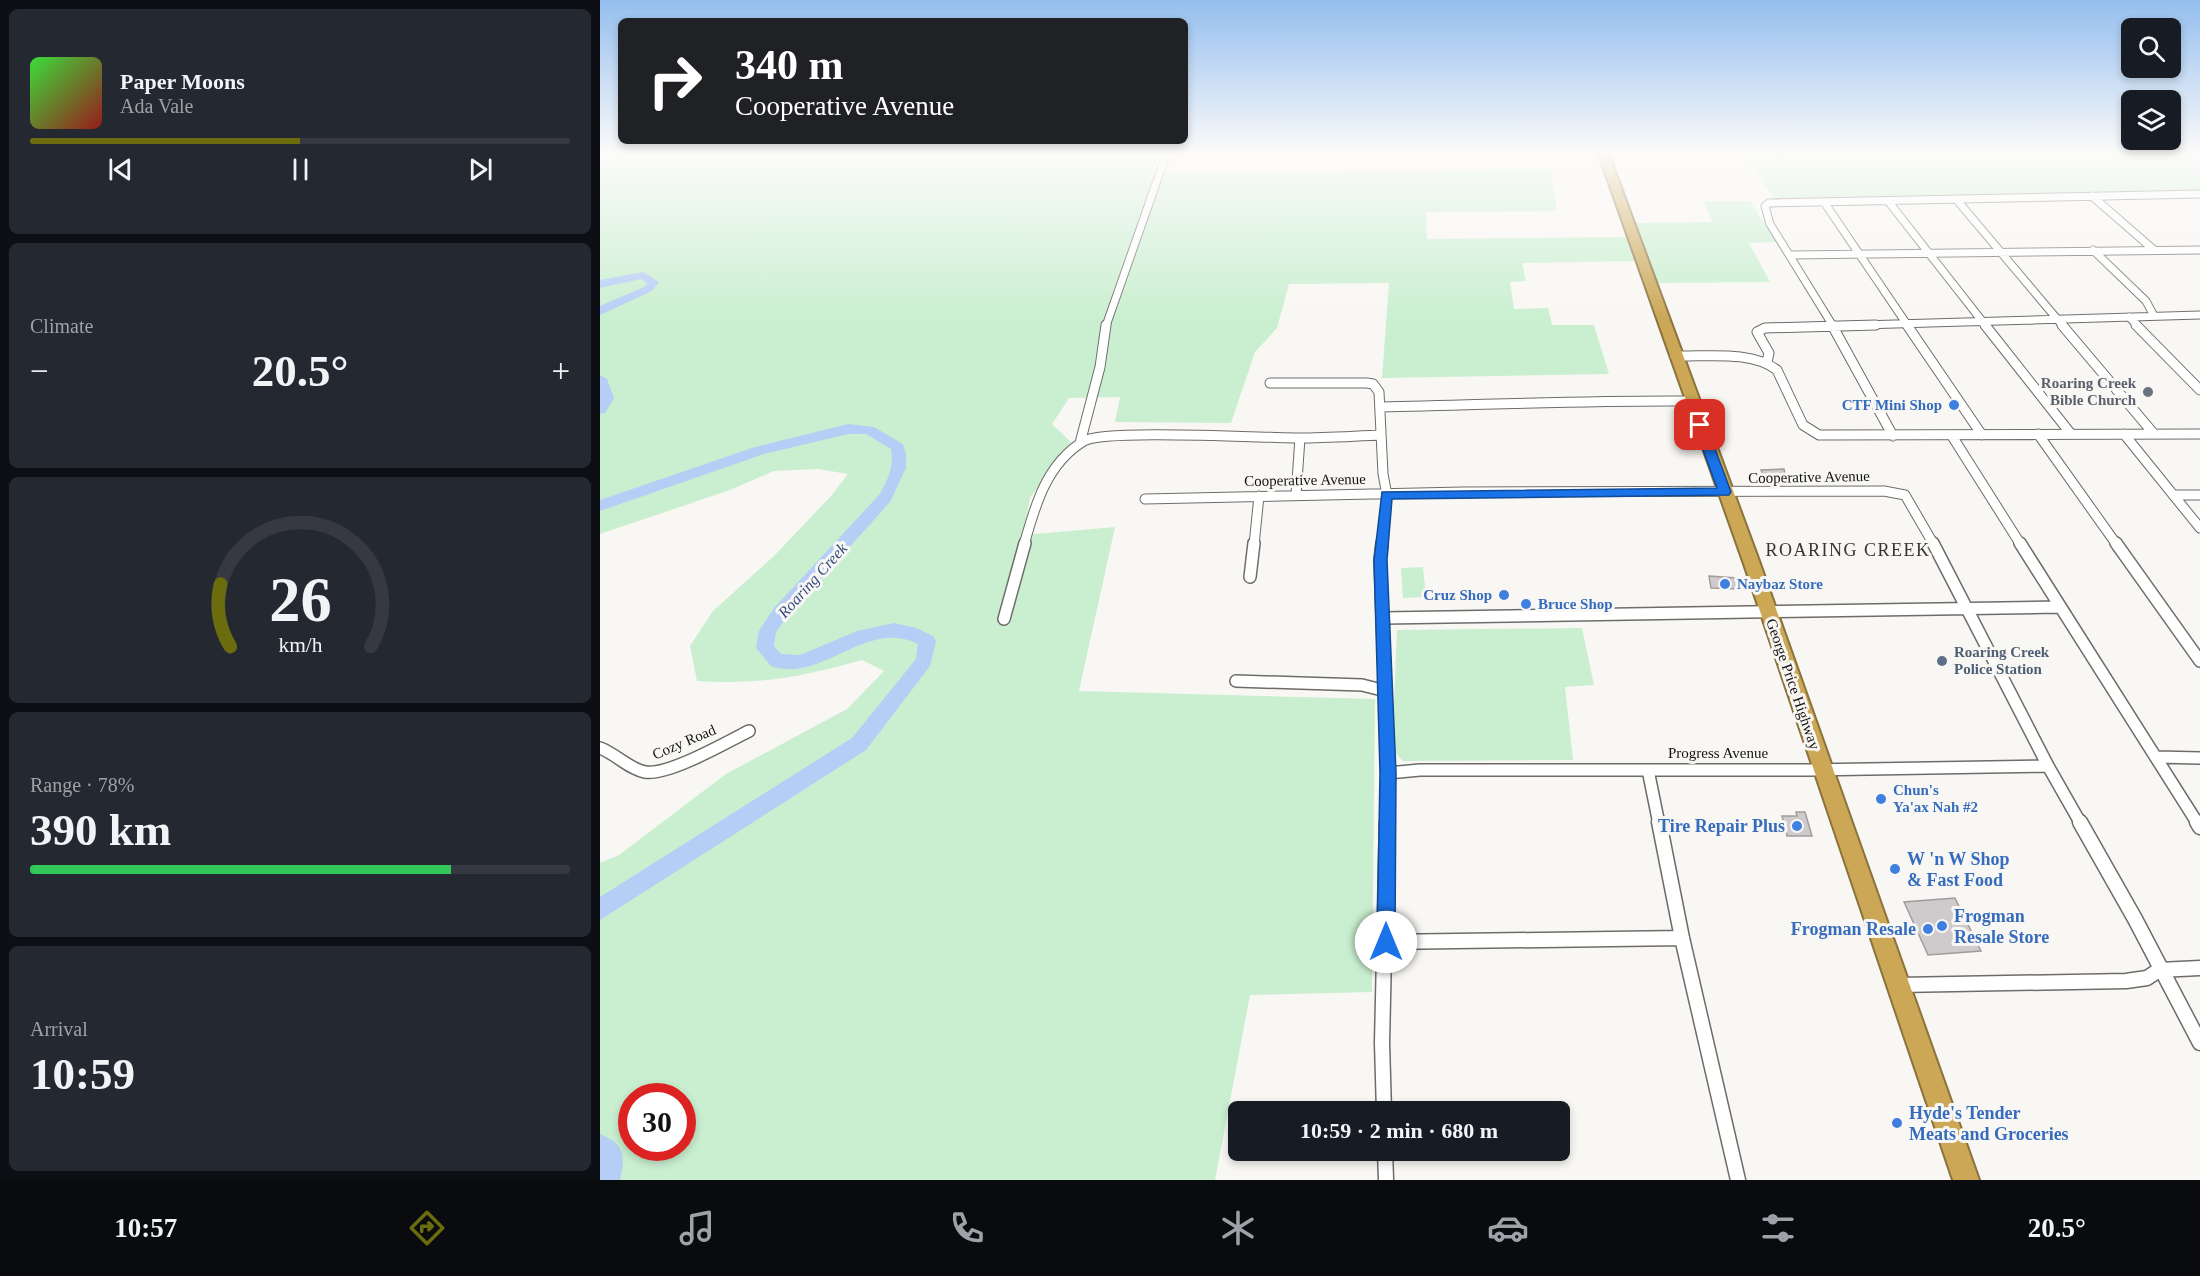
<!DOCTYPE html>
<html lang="en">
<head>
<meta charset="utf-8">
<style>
	:root { --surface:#171b24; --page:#242831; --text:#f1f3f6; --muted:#9ea1a6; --line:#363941; --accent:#6b6c0d }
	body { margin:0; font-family:Georgia,serif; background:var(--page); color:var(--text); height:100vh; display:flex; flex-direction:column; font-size:22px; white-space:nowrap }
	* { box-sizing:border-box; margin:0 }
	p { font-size:20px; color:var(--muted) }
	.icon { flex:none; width:33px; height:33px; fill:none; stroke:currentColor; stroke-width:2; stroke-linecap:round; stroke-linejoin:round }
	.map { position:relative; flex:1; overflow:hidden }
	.panel { display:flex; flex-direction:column; gap:9px; padding:9px; background:#0d0f14; width:600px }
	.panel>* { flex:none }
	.hud { position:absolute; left:18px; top:18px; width:570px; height:126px; border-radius:9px; box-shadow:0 3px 9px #0003; background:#202124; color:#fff; overflow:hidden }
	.fabs { position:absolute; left:1521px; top:18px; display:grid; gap:12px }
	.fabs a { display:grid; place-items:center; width:60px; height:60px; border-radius:9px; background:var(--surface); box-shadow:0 3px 9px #0003; font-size:30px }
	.speed { position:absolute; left:18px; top:1083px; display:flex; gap:12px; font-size:30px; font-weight:700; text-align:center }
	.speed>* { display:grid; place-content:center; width:78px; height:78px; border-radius:50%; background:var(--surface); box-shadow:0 3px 9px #0003; line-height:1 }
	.speed .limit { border:9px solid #d22; background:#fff; color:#111 }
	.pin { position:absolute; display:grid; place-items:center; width:51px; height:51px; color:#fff; margin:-26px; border-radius:12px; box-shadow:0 3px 9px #0006 }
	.me { position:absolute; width:66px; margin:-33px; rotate:0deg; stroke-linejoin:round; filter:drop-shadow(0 0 4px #0008) }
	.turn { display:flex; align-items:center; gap:21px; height:126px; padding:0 18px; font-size:27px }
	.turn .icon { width:78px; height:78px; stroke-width:2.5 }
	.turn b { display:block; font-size:42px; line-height:51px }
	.big { font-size:45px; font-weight:600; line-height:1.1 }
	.panel .tile { flex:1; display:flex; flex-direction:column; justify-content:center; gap:9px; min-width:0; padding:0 21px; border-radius:9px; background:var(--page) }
	.panel .dial { align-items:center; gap:0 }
	.dial svg { height:156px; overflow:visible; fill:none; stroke:var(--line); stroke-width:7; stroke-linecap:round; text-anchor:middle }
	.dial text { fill:var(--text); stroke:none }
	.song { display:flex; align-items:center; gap:18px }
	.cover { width:72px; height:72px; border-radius:9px; background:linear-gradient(135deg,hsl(120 70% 55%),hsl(0 70% 35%)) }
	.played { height:6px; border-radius:3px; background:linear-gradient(90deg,var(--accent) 50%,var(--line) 50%) }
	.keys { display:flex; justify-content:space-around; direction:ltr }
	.heat { display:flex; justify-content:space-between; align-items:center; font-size:33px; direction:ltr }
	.charge { height:9px; border-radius:4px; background:linear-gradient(90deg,#34c759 78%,var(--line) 0) }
	.trip { position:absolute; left:628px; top:1101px; width:342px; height:60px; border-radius:9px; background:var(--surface); box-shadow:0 3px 9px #0003; font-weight:600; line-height:60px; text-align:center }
	.menu { display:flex; height:96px; justify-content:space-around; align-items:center; background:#090b0e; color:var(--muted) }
	.menu .icon { width:42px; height:42px }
	.menu .current { color:var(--accent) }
	.menu b { font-size:27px; color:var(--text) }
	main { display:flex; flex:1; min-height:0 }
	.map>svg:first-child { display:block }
	.green { fill:#c9efd0; fill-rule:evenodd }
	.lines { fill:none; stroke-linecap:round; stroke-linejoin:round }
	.river { fill:#b6cdf6; fill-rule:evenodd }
	.building { fill:#cfcacb; stroke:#a19c9e; stroke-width:1.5 }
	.minor-far3-casing { stroke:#6e6c69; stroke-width:9 }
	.minor-far2-casing { stroke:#6e6c69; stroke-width:11 }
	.minor-far1-casing { stroke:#6e6c69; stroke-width:14 }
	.minor-casing { stroke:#6e6c69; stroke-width:17 }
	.highway-casing { stroke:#8b733e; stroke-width:4 }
	.minor-far3 { stroke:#fff; stroke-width:7 }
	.minor-far2 { stroke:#fff; stroke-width:9 }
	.minor-far1 { stroke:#fff; stroke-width:11 }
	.minor { stroke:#fff; stroke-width:14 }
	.highway { fill:#cba756; fill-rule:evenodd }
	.route { fill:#1a73e8; stroke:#114b97; stroke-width:1.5 }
	.worship-dot { fill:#6b7280; stroke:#f9f7f3; stroke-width:2 }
	.shop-dot { fill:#3f7fe0; stroke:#f9f7f3; stroke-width:2 }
	.service-dot { fill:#5c6f8a; stroke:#f9f7f3; stroke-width:2 }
	.labels { text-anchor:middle; stroke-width:6; stroke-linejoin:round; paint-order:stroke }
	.worship-label { font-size:15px; font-weight:bold; fill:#5b616d; stroke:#f9f7f3; text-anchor:end }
	.shop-label { font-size:15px; font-weight:bold; fill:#366cbe; stroke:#f9f7f3; text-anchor:start }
	.street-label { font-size:15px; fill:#131311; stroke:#f9f7f3 }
	.service-label { font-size:15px; font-weight:bold; fill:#4e5e75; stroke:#f9f7f3; text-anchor:start }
	.water-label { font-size:16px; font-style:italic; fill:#334e82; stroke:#f9f7f3 }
	.quarter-label { font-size:18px; letter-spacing:1.5px; fill:#363532; stroke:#f9f7f3 }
	.near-shop-label { font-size:18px; font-weight:bold; fill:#366cbe; stroke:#f9f7f3; text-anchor:start }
</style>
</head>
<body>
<main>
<section class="panel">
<div class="tile">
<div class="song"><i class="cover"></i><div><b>Paper Moons</b><p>Ada Vale</p></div></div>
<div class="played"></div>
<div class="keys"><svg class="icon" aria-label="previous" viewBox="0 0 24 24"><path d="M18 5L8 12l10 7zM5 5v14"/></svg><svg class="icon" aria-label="pause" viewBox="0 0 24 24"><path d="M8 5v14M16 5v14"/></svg><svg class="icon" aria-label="next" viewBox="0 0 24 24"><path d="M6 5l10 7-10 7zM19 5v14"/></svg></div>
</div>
<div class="tile"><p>Climate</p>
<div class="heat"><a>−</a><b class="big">20.5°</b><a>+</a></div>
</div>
<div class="tile dial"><svg viewBox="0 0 100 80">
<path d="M14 69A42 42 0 1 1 86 69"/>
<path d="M14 69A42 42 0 0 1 9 37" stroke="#6b6c0d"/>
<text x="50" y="56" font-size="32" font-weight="700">26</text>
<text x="50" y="72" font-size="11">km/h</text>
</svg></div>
<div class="tile"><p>Range · 78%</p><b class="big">390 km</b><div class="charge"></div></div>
<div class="tile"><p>Arrival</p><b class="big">10:59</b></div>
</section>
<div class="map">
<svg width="1600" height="1180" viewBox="0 0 1600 1180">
	<rect width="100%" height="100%" fill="#f9f7f3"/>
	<path class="green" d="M0 155H560L551 174 950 169 957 211 826 212 827 239 1028 237 1036 261 922 263 926 281 910 282 914 309 948 308 952 325H994L1009 374 782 378 789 283 689 284 677 328 655 352 631 423 515 422 520 397 469 398 452 424 471 442 430 498 423 535 515 527 479 691 775 699 772 992 650 995 615 1180H0V863L19 855 126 774 247 709 284 671 262 660C202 677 160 685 97 681L90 646 113 611 174 556 231 496 248 474 218 469 174 471 130 490 0 534ZM32 1096H82V1148H32Z
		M1143 155H1600V194L1176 201Z
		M1103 201H1150L1176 242 1149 243 1170 282 1055 283 1033 223 1113 222Z
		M823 567 826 597 803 598 801 568Z
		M982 628 994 685 965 687 973 760 803 761 792 750 797 630Z"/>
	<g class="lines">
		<path class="river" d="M43 272 59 282 52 291 0 315V306L44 287 47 283 41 279 0 288V280Z
			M0 375 7 379 14 398 5 413 0 414Z
			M248 424 274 427 303 444 306 454V468L290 502 186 618 176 632 174 646 181 654 200 655 257 631 294 623 316 628 333 636 336 641 330 666 266 750 0 920V897L252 738 316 659 318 644C265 618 223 684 171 666L156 648 159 631 174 608 279 495C288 480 294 467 291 449L266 434H248L164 454 0 511V500L155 447Z
			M0 1134C26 1145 25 1156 20 1180H0Z"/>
	</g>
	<path class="building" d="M1184 469 1187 483H1172L1170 480H1165L1161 470Z
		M1109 576 1137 578 1140 589 1111 588Z
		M1196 812H1205L1212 836H1187L1182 816H1197Z
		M1355 898 1381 951 1328 955 1304 902Z"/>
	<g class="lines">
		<g class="minor-far3-casing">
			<path id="minor-far3" d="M1492 196 1554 250
				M1356 199 1463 326
				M1288 201 1386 326
				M1224 202 1308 326
				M1493 250 1546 301 1554 316
				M1190 255 1600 250
				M1529 317 1538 326
				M506 326 566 155
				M1226 326 1600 315
				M1233 326 1170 224 1165 206 1169 203 1600 194"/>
		</g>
		<g class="minor-far2-casing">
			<path id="minor-far2" d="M1232 325 1293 436
				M1307 325 1382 435
				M1385 325 1471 434
				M1462 325 1554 434
				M1536 325 1600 390
				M1075 356C1106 357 1151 350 1177 370L1203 425 1219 435 1600 434
				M1167 362 1169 353 1157 332 1165 328 1276 325
				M670 383H767L773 384 779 392 783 474 787 495 782 545
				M781 407C884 405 988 400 1091 401
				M1438 434 1517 545
				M1524 434 1600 528
				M1352 436 1421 545
				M480 443 500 367 506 325
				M696 495 700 438
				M1573 495H1600
				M545 499 863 492 1284 491 1305 495 1334 545
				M424 545C435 505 447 463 484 441 504 429 664 438 699 438 726 438 754 436 781 435
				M654 545 659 496"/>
		</g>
		<g class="minor-far1-casing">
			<path id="minor-far1" d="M782 543 780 560 788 773 787 824
				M1333 543 1448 766 1481 824
				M1420 543 1598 824
				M1516 543 1600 661
				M650 577 654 543
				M784 618 1459 607
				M404 619 425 543
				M636 681 762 685 786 691
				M0 748C16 754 29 769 45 772 68 776 127 742 149 731
				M1557 757 1600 758
				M1048 770 1059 824
				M788 773 820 770H1209L1448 766"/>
		</g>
		<g class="minor-casing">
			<path id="minor" d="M1059 822 1082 938 1138 1180
				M1480 822 1535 919 1600 1043
				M1597 822 1600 827
				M786 942 1082 938
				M1299 985 1526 981 1547 978 1559 970 1600 968
				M784 1112 782 1043 787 822
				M785 1150 786 1180"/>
		</g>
		<g class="highway-casing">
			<path id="highway" d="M999 155H1009L1159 561 1379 1180H1353L1143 561Z"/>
		</g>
		<use href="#minor-far3" class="minor-far3"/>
		<use href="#minor-far2" class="minor-far2"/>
		<use href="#minor-far1" class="minor-far1"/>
		<use href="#minor" class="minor"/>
		<use href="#highway" class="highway"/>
	</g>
	<linearGradient id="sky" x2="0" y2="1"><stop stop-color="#94beee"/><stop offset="0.48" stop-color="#fcfbfa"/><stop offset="1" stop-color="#fcfbfa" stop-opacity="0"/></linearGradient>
	<rect width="1600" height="320" fill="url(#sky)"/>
	<path class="route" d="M1100 421 1106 425 1131 492 1129 495 792 499 787 560 796 773 795 942 792 948 786 951 779 948 777 942 780 773 774 560 782 492 1117 488 1094 425Z"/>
	<circle class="worship-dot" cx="1548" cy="392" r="6"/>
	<g class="shop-dot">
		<circle cx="1354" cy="405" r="6"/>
		<circle cx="1125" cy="584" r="6"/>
		<circle cx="904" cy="595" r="6"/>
		<circle cx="926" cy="604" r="6"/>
		<circle cx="1281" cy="799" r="6"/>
		<circle cx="1197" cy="826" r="6"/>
		<circle cx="1295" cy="869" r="6"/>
		<circle cx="1342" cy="926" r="6"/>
		<circle cx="1328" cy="929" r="6"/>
		<circle cx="1297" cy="1123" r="6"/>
	</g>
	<circle class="service-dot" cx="1342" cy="661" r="6"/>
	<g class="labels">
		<g class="worship-label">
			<text x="1536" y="388">Roaring Creek<tspan x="1536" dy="17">Bible Church</tspan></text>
		</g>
		<g class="shop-label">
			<text x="1342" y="410" text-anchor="end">CTF Mini Shop</text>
			<text x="1137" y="589">Naybaz Store</text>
			<text x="892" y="600" text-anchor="end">Cruz Shop</text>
			<text x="938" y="609">Bruce Shop</text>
			<text x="1293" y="795">Chun's<tspan x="1293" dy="17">Ya'ax Nah #2</tspan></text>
		</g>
		<g class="street-label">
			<text transform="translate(1209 477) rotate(-1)" y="5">Cooperative Avenue</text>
			<text transform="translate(705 480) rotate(-1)" y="5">Cooperative Avenue</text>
			<text transform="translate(1193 684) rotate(71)" y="5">George Price Highway</text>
			<text transform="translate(84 742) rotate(-23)" y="5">Cozy Road</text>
			<text x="1118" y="758">Progress Avenue</text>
		</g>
		<g class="service-label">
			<text x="1354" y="657">Roaring Creek<tspan x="1354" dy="17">Police Station</tspan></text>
		</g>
		<g class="water-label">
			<text transform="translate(212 580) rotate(-48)" y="6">Roaring Creek</text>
		</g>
		<g class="quarter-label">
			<text x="1248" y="556">ROARING CREEK</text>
		</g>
		<g class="near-shop-label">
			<text x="1185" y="832" text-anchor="end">Tire Repair Plus</text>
			<text x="1307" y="865">W 'n W Shop<tspan x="1307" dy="21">&amp; Fast Food</tspan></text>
			<text x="1354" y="922">Frogman<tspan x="1354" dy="21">Resale Store</tspan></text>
			<text x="1316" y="935" text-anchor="end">Frogman Resale</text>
			<text x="1309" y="1119">Hyde's Tender<tspan x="1309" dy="21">Meats and Groceries</tspan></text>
		</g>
	</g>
</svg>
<div class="fabs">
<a><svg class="icon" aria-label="search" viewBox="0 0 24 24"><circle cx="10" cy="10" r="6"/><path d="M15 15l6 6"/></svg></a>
<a><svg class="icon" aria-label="layers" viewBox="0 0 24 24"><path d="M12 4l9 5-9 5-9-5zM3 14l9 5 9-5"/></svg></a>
</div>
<div class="speed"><div class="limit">30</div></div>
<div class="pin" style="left:1100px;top:425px;background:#d93025"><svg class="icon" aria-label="arrive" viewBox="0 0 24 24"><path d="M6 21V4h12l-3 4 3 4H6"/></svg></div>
<svg class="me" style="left:786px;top:942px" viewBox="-20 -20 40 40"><circle r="19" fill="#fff"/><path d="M0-13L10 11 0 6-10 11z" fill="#1a73e8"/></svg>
<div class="trip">10:59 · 2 min · 680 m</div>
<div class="hud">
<div class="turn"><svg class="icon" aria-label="right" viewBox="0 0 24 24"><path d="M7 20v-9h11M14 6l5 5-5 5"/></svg><div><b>340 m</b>Cooperative Avenue</div></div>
</div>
</div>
</main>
<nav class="menu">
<b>10:57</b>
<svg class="icon current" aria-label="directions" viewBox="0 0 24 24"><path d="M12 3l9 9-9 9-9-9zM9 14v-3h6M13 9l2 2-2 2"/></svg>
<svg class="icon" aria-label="music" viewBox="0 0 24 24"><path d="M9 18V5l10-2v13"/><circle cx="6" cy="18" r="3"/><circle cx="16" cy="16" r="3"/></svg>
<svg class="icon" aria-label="phone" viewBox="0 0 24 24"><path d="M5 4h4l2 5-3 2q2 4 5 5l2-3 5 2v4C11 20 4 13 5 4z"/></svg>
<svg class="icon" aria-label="climate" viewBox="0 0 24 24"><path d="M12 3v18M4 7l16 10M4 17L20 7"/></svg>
<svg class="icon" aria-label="car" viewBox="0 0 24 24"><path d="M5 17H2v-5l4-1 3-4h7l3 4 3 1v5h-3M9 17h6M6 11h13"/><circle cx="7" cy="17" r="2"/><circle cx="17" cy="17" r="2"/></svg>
<svg class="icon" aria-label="filters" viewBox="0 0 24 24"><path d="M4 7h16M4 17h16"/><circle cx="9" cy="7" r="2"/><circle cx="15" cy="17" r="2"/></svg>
<b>20.5°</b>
</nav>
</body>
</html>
